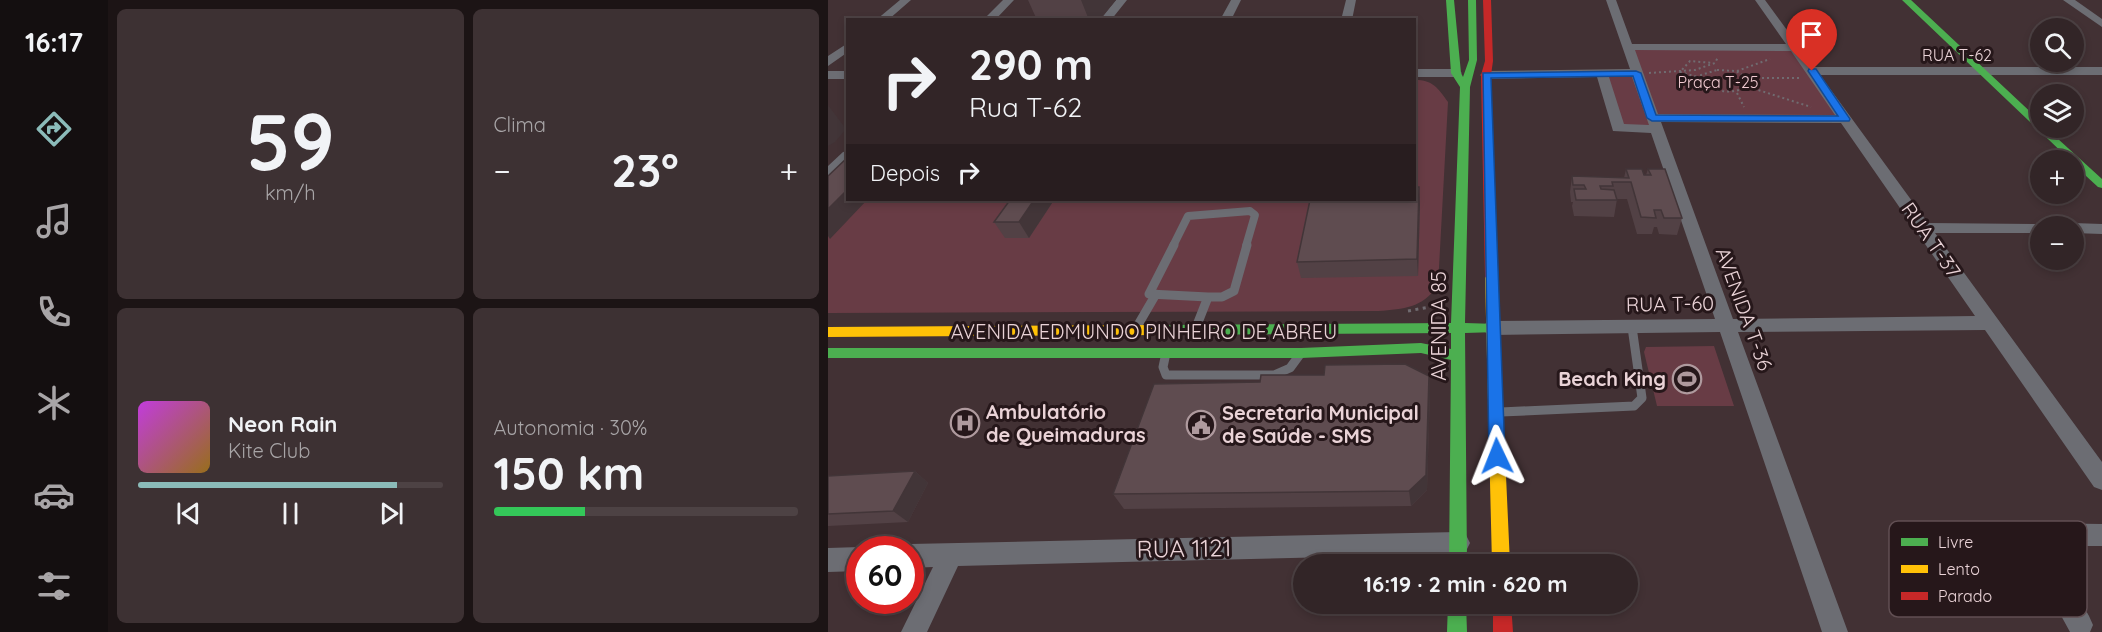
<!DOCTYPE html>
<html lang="pt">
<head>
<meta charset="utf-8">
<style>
	:root { --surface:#322527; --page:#3d3133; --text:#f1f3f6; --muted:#a8a5a7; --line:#4d4244; --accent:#8bbbb9 }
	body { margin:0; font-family:Quicksand,sans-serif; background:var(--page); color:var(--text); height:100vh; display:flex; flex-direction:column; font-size:22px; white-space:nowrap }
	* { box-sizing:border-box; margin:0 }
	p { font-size:20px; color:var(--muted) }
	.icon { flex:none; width:33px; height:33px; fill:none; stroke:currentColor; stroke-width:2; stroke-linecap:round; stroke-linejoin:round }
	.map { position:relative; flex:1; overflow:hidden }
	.panel { display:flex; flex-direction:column; gap:9px; padding:9px; background:#1c1415; width:720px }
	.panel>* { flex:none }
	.banner { position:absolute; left:18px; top:18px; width:570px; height:183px; border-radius:0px; box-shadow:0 3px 9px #0003,0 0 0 2px var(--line); background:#322527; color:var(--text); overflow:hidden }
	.buttons { position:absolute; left:1202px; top:18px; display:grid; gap:12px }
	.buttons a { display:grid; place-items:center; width:54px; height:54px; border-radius:50%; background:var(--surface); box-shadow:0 3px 9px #0003,0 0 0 2px var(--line); font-size:30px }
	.speed { position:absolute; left:18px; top:536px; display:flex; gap:12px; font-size:30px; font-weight:700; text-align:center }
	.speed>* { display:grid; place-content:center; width:78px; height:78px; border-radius:50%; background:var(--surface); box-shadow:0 3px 9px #0003,0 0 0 2px var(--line); line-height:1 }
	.speed .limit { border:9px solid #d22; background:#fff; color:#111 }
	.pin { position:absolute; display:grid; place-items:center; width:51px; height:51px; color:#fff; margin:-62px -26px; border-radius:50% 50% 50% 0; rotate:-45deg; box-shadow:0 0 6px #0007 }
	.pin .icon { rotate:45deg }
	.me { position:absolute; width:66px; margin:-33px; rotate:358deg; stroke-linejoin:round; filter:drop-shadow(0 0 4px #0008) }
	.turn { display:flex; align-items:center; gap:21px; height:126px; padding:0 24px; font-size:27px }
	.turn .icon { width:78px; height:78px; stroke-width:2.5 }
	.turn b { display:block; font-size:42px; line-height:51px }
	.then { display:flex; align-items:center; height:57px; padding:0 24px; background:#0003; gap:12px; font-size:22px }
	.big { font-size:45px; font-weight:700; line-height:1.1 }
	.panel .tile { flex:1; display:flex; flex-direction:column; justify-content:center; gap:9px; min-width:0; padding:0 21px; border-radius:9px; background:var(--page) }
	.panel .dial { align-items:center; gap:0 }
	.dial b { font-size:78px; line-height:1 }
	.song { display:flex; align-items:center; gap:18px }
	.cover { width:72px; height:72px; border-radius:9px; background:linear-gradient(135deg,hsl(290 70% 55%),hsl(40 70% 35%)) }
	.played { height:6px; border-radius:3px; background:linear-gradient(90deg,var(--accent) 85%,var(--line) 85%) }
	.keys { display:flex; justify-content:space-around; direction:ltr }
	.heat { display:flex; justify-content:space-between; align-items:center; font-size:33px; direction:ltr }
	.charge { height:9px; border-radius:4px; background:linear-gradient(90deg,#34c759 30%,var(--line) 0) }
	.panel .tiles { flex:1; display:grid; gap:9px; grid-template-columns:repeat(2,1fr) }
	.trip { position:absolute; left:465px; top:554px; width:345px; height:60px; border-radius:30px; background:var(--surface); box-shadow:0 3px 9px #0003,0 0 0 2px var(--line); font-weight:700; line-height:60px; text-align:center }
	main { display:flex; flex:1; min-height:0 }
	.menu { display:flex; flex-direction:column; width:108px; justify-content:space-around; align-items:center; background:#140f10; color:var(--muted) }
	.menu .icon { width:42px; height:42px }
	.menu .on { color:var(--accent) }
	.menu b { font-size:27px; color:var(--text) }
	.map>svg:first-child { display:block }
	.green { fill:#683c45 }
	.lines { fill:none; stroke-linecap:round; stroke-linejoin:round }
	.path-far1 { stroke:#706b70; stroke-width:2; stroke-dasharray:2 3; stroke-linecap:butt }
	.path { stroke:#706b70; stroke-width:3; stroke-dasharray:3 4.5; stroke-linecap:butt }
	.lane-far1 { stroke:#6c6d73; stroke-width:8 }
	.lane { stroke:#6c6d73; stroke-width:9 }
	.street { fill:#6c6d73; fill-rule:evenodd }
	.fast { fill:#4caf50; fill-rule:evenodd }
	.slow { fill:#ffc107; fill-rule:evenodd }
	.jam { fill:#c62828; fill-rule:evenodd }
	.wall { fill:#524145 }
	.shaded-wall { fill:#423538 }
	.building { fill:#5f4c50; stroke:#423538; stroke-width:1.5 }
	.route { fill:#1a73e8; stroke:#114b97; stroke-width:1.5 }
	.labels { text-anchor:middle; stroke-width:6; stroke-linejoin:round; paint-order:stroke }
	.far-street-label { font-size:16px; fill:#ead3d7; stroke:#26171a }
	.far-park-label { font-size:16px; fill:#f2cbd2; stroke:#26171a }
	.street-label { font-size:20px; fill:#ead3d7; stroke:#26171a }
	.poi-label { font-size:20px; font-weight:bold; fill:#ead3d7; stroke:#26171a; text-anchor:start }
	.near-street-label { font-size:24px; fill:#ead3d7; stroke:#26171a }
	.key { fill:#26171a; stroke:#614f53; stroke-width:1.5 }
	.key-label { font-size:16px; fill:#ead3d7 }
</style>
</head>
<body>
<main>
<nav class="menu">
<b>16:17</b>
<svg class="icon on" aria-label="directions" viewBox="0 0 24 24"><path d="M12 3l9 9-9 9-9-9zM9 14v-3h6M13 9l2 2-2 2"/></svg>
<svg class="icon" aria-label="music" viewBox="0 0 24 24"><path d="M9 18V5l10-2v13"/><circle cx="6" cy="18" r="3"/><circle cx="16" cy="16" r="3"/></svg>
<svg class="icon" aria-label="phone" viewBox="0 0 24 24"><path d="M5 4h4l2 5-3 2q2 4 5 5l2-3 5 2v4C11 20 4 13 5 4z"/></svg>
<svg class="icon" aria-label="climate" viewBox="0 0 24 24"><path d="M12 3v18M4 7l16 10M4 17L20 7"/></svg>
<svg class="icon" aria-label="car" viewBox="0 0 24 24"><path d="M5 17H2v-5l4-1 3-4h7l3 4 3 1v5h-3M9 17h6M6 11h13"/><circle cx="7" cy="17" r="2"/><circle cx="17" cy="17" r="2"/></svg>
<svg class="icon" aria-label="filters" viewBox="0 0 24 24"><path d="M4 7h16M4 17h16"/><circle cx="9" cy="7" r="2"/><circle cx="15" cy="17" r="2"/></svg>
</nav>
<section class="panel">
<div class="tiles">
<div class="tile dial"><b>59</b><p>km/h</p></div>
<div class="tile"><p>Clima</p>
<div class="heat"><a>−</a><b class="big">23°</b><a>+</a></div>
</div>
<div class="tile">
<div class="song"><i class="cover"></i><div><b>Neon Rain</b><p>Kite Club</p></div></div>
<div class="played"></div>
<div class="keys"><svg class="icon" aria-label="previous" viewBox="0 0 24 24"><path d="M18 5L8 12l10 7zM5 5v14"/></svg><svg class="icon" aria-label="pause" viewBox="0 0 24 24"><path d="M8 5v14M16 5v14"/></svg><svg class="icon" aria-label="next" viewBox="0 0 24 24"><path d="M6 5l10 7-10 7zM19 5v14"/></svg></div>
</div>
<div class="tile"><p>Autonomia · 30%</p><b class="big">150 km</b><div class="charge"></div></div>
</div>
</section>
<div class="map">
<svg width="1274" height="632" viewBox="0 0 1274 632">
	<rect width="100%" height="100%" fill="#423134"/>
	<path class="green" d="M800 48 967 49 1016 118 827 115Z
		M778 75H805L822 126H793Z
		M587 80C605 80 610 88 620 102L610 286C593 308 577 309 550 311L0 313V185L20 200H586Z
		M886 346 906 406H829L816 352 818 347Z"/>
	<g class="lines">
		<path class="path-far1" d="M889 70 908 71 919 78 920 86C904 95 891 92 876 84L873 75Z
			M909 71 942 59
			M821 73 867 70 887 63 890 57
			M873 78 852 72 862 61 885 63
			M919 78H972
			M921 87 983 107
			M909 93 916 107"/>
		<path class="path" d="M580 311 607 306 610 302"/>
		<path class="lane-far1" d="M345 246 360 216 422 211 427 215 418 246"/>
		<path class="lane" d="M346 245 321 294 380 297
			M380 297H394L406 291 419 245
			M307 330 328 294
			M367 330 380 297
			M338 353 335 367 338 375H446L462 368 473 353
			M673 412 806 406 814 398 804 327"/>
		<path class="street" d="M72 0H83L60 20H48Z
			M175 0H186L167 20H155Z
			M288 0H299L283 20H272Z
			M403 0H413L403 20H392Z
			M518 0H528L524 20H513Z
			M778 0H788L804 44H958L927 0H937L986 67H1274V75H992L1100 223 1218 224 1219 226H1212V233H1107L1274 462V490L1266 487 1157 330 910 332 1020 632H994L892 332 664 335 658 333 655 328 658 323 664 321 887 319 823 133 785 131 769 77 658 79 652 75 658 71 802 69ZM807 50 963 51 1007 115 830 114ZM781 77H804L821 125 796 124ZM833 122 1013 123 1147 316 905 319Z
			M1235 0H1247L1274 19V27Z
			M20 43V52L0 66V56Z
			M586 69H628L634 73 628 77H586Z
			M0 71H20V79H0Z
			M20 151V163L5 177 0 178V166L15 152Z
			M1245 223 1274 224V234L1245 233V226H1238Z
			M1201 523 1274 524V546H1221L1261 616 1265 625 1262 632H1242L1195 546H1165L1157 543 1153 535 1157 527 1165 524Z
			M630 532 638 535 642 543 638 551 630 554 130 566 99 632H73L105 567 82 568V549H73L82 544Z
			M32 547 36 549H32V571L0 572V548Z"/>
		<path class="fast" d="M618 0H626L633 73 635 77 641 60 640 0H648L649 60 642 87 637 323 669 324 671 328 669 332 637 333 639 564H621L623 360 593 353 473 358H0V348H473L593 343 623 349V333L333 335 328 334 326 330 328 326 333 325 623 323 632 87 623 73Z
			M1074 0H1083L1212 121V128H1218L1274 179V188L1270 187 1245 164V160H1242Z
			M620 603H638L639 632H619Z"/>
		<path class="slow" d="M663 273 669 277 682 564H664L657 277Z
			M333 325 338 326 340 330 338 334 333 335 0 337V327Z"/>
		<path class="jam" d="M655 0H663L665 61 663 75 669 277 663 281 657 277 653 75 657 61Z
			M665 603H683L685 632H665Z"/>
	</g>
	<path class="wall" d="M200 0H288L271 20H209Z
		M798 169 818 175 820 169 854 218 849 235 831 234 829 227H826L824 234H809L799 199H789L786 217 746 216 744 206 745 202H743L742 192 744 176 796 178Z
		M182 200H226L201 238H177L166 222Z
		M592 204 590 276 473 278 469 262Z
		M601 376 602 392 599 490 583 506 296 509 285 494 432 382Z
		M87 471 100 483 80 522 0 526V476Z"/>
	<path class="shaded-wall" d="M253 0H288L271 20H261Z
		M0 105 18 129 7 142 0 146Z
		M591 187 592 204 590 276 589 259Z
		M20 189V200H39L2 239 0 236V209Z
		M206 200H226L201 238 191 222Z
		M601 376 602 392 599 490 583 506 581 491Z
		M87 471 100 483 80 522 65 511Z"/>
	<path class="building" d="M20 157V189L0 209V176Z
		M798 169H814L816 175H823L820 169H837L854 218H836L833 210H826L828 218 813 217 803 182H784L785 186H772L773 189 786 190 789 200H748L746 189H758L756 185H745L744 176 801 178Z
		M586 187H591L589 259 469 262 482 200H586Z
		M182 200H206L191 222H166Z
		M577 364 601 376 598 475 581 491 285 494 326 384 432 382 433 375H496L497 365Z
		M87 471 65 511 0 514V476Z"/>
	<path class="route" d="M981 69H988L1022 119 1021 121H824L819 118 805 76 663 78 677 456 675 461 669 463 663 461 661 456 655 73 808 71 813 73 828 115 1010 116 980 71Z"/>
	<defs>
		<g id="stadium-ring" transform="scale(1.5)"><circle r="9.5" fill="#26171a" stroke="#af9a9e" stroke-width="1.5"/><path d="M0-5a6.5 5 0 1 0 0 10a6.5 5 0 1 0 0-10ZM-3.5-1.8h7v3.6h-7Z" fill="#af9a9e"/></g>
		<g id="hospital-ring" transform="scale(1.5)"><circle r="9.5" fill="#26171a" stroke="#af9a9e" stroke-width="1.5"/><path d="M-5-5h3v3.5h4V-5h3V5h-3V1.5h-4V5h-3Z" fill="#af9a9e"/></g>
		<g id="civic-ring" transform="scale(1.5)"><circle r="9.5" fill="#26171a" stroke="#af9a9e" stroke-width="1.5"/><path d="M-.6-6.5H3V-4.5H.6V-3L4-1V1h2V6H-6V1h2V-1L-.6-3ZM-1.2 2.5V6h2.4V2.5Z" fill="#af9a9e"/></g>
	</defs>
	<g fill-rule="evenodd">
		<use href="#stadium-ring" x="859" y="379"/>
		<use href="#hospital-ring" x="137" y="423"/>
		<use href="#civic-ring" x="373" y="425"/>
	</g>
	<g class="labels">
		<g class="far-street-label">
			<text x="1129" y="61">RUA T-62</text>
		</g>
		<g class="far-park-label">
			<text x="890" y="88">Praça T-25</text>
		</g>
		<g class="street-label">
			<text transform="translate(1103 240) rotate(55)" y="7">RUA T-37</text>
			<text transform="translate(842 304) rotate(-1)" y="7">RUA T-60</text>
			<text transform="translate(916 309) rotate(70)" y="7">AVENIDA T-36</text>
			<text transform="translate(611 326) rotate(-90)" y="7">AVENIDA 85</text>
			<text x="316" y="339">AVENIDA EDMUNDO PINHEIRO DE ABREU</text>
		</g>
		<g class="poi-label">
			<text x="838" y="386" text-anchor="end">Beach King</text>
			<text x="158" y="419">Ambulatório<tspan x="158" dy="23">de Queimaduras</tspan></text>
			<text x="394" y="420">Secretaria Municipal<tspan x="394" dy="23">de Saúde - SMS</tspan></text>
		</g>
		<g class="near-street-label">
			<text transform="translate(356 549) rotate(-1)" y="8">RUA 1121</text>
		</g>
	</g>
	<rect x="1061" y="521" width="198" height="96" rx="9" class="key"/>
	<rect x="1073" y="538" width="27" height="8" fill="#4caf50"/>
	<rect x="1073" y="565" width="27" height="8" fill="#ffc107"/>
	<rect x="1073" y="592" width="27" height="8" fill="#c62828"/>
	<g class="key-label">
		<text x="1110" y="548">Livre</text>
		<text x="1110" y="575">Lento</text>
		<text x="1110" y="602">Parado</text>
	</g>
</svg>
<div class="buttons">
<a><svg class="icon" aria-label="search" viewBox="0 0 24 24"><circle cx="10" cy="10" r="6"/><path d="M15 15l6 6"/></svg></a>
<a><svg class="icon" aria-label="layers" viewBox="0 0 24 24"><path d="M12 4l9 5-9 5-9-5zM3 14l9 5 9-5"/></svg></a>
<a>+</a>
<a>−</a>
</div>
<div class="speed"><div class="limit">60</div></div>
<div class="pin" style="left:984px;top:71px;background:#d93025"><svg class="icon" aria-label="arrive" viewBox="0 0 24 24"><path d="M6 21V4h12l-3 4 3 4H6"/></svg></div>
<svg class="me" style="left:669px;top:456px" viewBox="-20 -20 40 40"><path d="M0-17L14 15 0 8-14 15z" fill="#1a73e8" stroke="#fff" stroke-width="4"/></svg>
<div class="trip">16:19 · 2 min · 620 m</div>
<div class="banner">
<div class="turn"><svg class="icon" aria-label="right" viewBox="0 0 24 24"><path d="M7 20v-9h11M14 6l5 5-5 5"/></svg><div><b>290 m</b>Rua T-62</div></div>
<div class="then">Depois<svg class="icon" aria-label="right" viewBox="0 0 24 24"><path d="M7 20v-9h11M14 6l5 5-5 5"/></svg></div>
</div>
</div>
</main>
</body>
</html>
